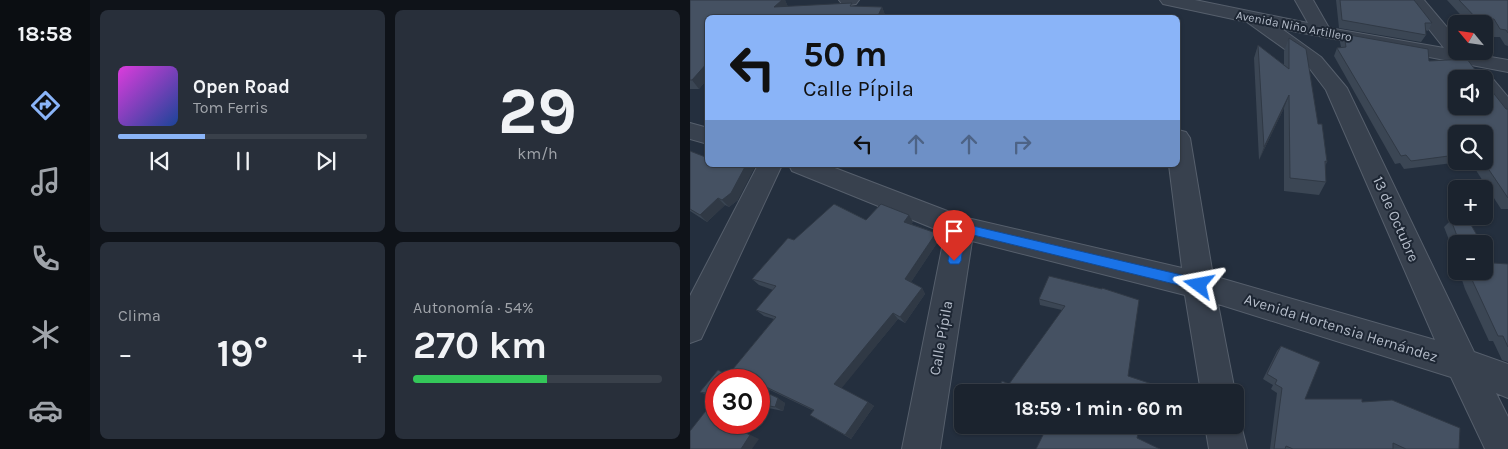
<!DOCTYPE html>
<html lang="es">
<head>
<meta charset="utf-8">
<style>
	:root { --surface:#1b232e; --page:#282f3a; --text:#f1f3f6; --muted:#a0a4aa; --line:#39404a; --accent:#8ab4f8 }
	body { margin:0; font-family:Karla,sans-serif; background:var(--page); color:var(--text); height:100vh; display:flex; flex-direction:column; font-size:19px; white-space:nowrap }
	* { box-sizing:border-box; margin:0 }
	p { font-size:16px; color:var(--muted) }
	.icon { flex:none; width:28px; height:28px; fill:none; stroke:currentColor; stroke-width:2; stroke-linecap:round; stroke-linejoin:round }
	.map { position:relative; flex:1; overflow:hidden }
	.side { display:flex; flex-direction:column; gap:10px; padding:10px; background:#0f1319; width:600px }
	.side>* { flex:none }
	.hud { position:absolute; left:15px; top:15px; width:475px; height:152px; border-radius:8px; box-shadow:0 1px 4px #0004,0 0 0 1px var(--line); background:#8ab4f8; color:#111; overflow:hidden }
	.needle { width:32px; rotate:299deg }
	.tools { position:absolute; left:758px; top:15px; display:grid; gap:10px }
	.tools a { display:grid; place-items:center; width:45px; height:45px; border-radius:8px; background:var(--surface); box-shadow:0 1px 4px #0004,0 0 0 1px var(--line); font-size:25px }
	.speed { position:absolute; left:15px; top:369px; display:flex; gap:10px; font-size:25px; font-weight:700; text-align:center }
	.speed>* { display:grid; place-content:center; width:65px; height:65px; border-radius:50%; background:var(--surface); box-shadow:0 1px 4px #0004,0 0 0 1px var(--line); line-height:1 }
	.speed .limit { border:8px solid #d22; background:#fff; color:#111 }
	.pin { position:absolute; display:grid; place-items:center; width:42px; height:42px; color:#fff; margin:-51px -21px; border-radius:50% 50% 50% 0; rotate:-45deg; box-shadow:0 0 5px #0007 }
	.pin .icon { rotate:45deg }
	.me { position:absolute; width:55px; margin:-28px; rotate:283deg; stroke-linejoin:round; filter:drop-shadow(0 0 4px #0008) }
	.turn { display:flex; align-items:center; gap:18px; height:105px; padding:0 15px; font-size:22px }
	.turn .icon { width:65px; height:65px; stroke-width:2.5 }
	.turn b { display:block; font-size:35px; line-height:42px }
	.lanes { display:flex; align-items:center; height:48px; padding:0 15px; background:#0003; justify-content:center; gap:25px; direction:ltr }
	.lanes .off { opacity:.35 }
	.big { font-size:38px; font-weight:700; line-height:1.1 }
	.side .tile { flex:1; display:flex; flex-direction:column; justify-content:center; gap:8px; min-width:0; padding:0 18px; border-radius:8px; background:var(--page) }
	.side .dial { align-items:center; gap:0 }
	.dial b { font-size:65px; line-height:1 }
	.song { display:flex; align-items:center; gap:15px }
	.cover { width:60px; height:60px; border-radius:8px; background:linear-gradient(135deg,hsl(300 70% 55%),hsl(220 70% 35%)) }
	.played { height:5px; border-radius:2px; background:linear-gradient(90deg,var(--accent) 35%,var(--line) 35%) }
	.keys { display:flex; justify-content:space-around; direction:ltr }
	.heat { display:flex; justify-content:space-between; align-items:center; font-size:28px; direction:ltr }
	.charge { height:8px; border-radius:4px; background:linear-gradient(90deg,#34c759 54%,var(--line) 0) }
	.side .tiles { flex:1; display:grid; gap:10px; grid-template-columns:repeat(2,1fr) }
	.trip { position:absolute; left:264px; top:384px; width:290px; height:50px; border-radius:8px; background:var(--surface); box-shadow:0 1px 4px #0004,0 0 0 1px var(--line); font-weight:700; line-height:50px; text-align:center }
	main { display:flex; flex:1; min-height:0 }
	.dock { display:flex; flex-direction:column; width:90px; justify-content:space-around; align-items:center; background:#0b0e12; color:var(--muted) }
	.dock .icon { width:35px; height:35px }
	.dock .on { color:var(--accent) }
	.dock b { font-size:22px; color:var(--text) }
	.map>svg:first-child { display:block }
	.lines { fill:none; stroke-linecap:round; stroke-linejoin:round }
	.street-casing { stroke:#565f6c; stroke-width:2 }
	.street { fill:#38414e; fill-rule:evenodd }
	.wall { fill:#3b4654 }
	.shaded-wall { fill:#303945 }
	.building { fill:#455162; stroke:#303945 }
	.route { fill:#1a73e8; stroke:#114b97 }
	.labels { text-anchor:middle; stroke-width:4; stroke-linejoin:round; paint-order:stroke }
	.far-street-label { font-size:12px; fill:#b4bcc9; stroke:#1d2633 }
	.street-label { font-size:15px; fill:#b4bcc9; stroke:#1d2633 }
</style>
</head>
<body>
<main>
<nav class="dock">
<b>18:58</b>
<svg class="icon on" aria-label="directions" viewBox="0 0 24 24"><path d="M12 3l9 9-9 9-9-9zM9 14v-3h6M13 9l2 2-2 2"/></svg>
<svg class="icon" aria-label="music" viewBox="0 0 24 24"><path d="M9 18V5l10-2v13"/><circle cx="6" cy="18" r="3"/><circle cx="16" cy="16" r="3"/></svg>
<svg class="icon" aria-label="phone" viewBox="0 0 24 24"><path d="M5 4h4l2 5-3 2q2 4 5 5l2-3 5 2v4C11 20 4 13 5 4z"/></svg>
<svg class="icon" aria-label="climate" viewBox="0 0 24 24"><path d="M12 3v18M4 7l16 10M4 17L20 7"/></svg>
<svg class="icon" aria-label="car" viewBox="0 0 24 24"><path d="M5 17H2v-5l4-1 3-4h7l3 4 3 1v5h-3M9 17h6M6 11h13"/><circle cx="7" cy="17" r="2"/><circle cx="17" cy="17" r="2"/></svg>
</nav>
<section class="side">
<div class="tiles">
<div class="tile">
<div class="song"><i class="cover"></i><div><b>Open Road</b><p>Tom Ferris</p></div></div>
<div class="played"></div>
<div class="keys"><svg class="icon" aria-label="previous" viewBox="0 0 24 24"><path d="M18 5L8 12l10 7zM5 5v14"/></svg><svg class="icon" aria-label="pause" viewBox="0 0 24 24"><path d="M8 5v14M16 5v14"/></svg><svg class="icon" aria-label="next" viewBox="0 0 24 24"><path d="M6 5l10 7-10 7zM19 5v14"/></svg></div>
</div>
<div class="tile dial"><b>29</b><p>km/h</p></div>
<div class="tile"><p>Clima</p>
<div class="heat"><a>−</a><b class="big">19°</b><a>+</a></div>
</div>
<div class="tile"><p>Autonomía · 54%</p><b class="big">270 km</b><div class="charge"></div></div>
</div>
</section>
<div class="map">
<svg width="818" height="449" viewBox="0 0 818 449">
	<rect width="100%" height="100%" fill="#242f3e"/>
	<g class="lines">
		<g class="street-casing">
			<path id="street" d="M149 0H169L166 4 160 5 152 4Z
				M470 0H505L618 23 605 0H623L639 28 754 48 716 0H734L766 38V51L818 60V72L592 29 631 57 657 88 784 352 818 364V398L806 393 818 417V449H795L761 377 528 304 545 392H511L495 295 282 241 250 449H212L255 233 102 171 99 165H137L273 217 492 268 479 165H488V130L496 132 500 138 523 276 745 340 636 90 617 65 557 22 473 4Z
				M794 76 802 78 818 97V118L810 116 794 96V79H786Z
				M0 123 18 128V144L0 139Z
				M68 165H92L11 339 0 343V296Z
				M545 412 551 425 557 449H519L515 425H545Z"/>
		</g>
		<use href="#street" class="street"/>
	</g>
	<path class="wall" d="M0 0H95L98 7H192L195 15 18 18V78L9 89H0Z
		M646 0H724L742 23 738 31 735 30 736 35 731 42 649 28Z
		M757 0H818V46L815 45 810 37H804L798 26H794V24H779Z
		M654 34 739 61 818 109V209H811L780 161H794V134H766V161H779L714 169 710 163 705 164 644 56 647 48 651 47 650 42Z
		M599 38 628 124 637 162 635 166 636 182 629 195 594 191V108L569 160 564 58 568 45 594 65V51Z
		M0 151 48 200 39 207 35 205 17 222 0 211Z
		M144 204 176 220 191 204 219 215 223 222 221 224 246 233 249 240 221 282 232 288 235 294 215 323 208 319 151 388 178 402 184 406 161 439 120 415 124 411 80 390 77 393 95 403 93 411 69 406V380H26V398L19 396 10 392 28 370 38 375 84 319 74 316 66 310 83 290 69 285 62 279 98 238 104 240Z
		M761 220 792 244H766V258L754 227Z
		M803 263 818 264V362L812 360 803 341H799L775 289 769 271H794Z
		M349 299 449 300 372 310 350 305Z
		M591 346 615 399 672 402 769 449H580L587 393 581 389 583 385 573 379 587 351Z
		M339 425H450L354 432Z"/>
	<path class="shaded-wall" d="M92 0H95L98 7H84Z
		M192 7 195 15 194 18H187Z
		M18 62V78L9 89 2 80Z
		M599 95 594 108 569 160 574 147Z
		M56 165H66L48 200 39 207 32 200Z
		M28 198 35 205 17 222 10 215Z
		M219 215 223 222 218 229 214 222Z
		M246 233 249 240 219 285 215 279Z
		M232 288 235 294 215 323 210 317Z
		M203 313 208 319 151 389 144 384Z
		M72 385 80 390 77 394 69 389Z
		M88 398 95 403 93 411 85 407Z
		M178 402 184 406 161 439 155 435Z
		M41 422H53L48 429 69 439 62 449H51L39 425Z"/>
	<path class="building" d="M0 0H92L84 7 162 3 160 6 192 7 187 18H18V62L2 80H0Z
		M650 0H724L742 23H735L736 35 652 20Z
		M769 0H818V33L816 30 810 29 804 19H787Z
		M654 34 738 49 739 61 777 59 792 79H766V106H794V81L816 109H818V198L793 161H794V134H766V155L721 161 716 155 711 156 647 48 656 47Z
		M599 38 616 49 628 124H632L637 162 635 161 636 182 600 178 599 95 574 147 568 45 599 69Z
		M0 151 18 158V165H56L41 193 32 200 28 198 10 215 0 209Z
		M144 204 176 220 191 204 219 215 214 222 246 233 215 279 232 288 210 317 203 313 144 384 178 402 155 435 120 415 124 410 72 385 69 389V380H26V395L10 392 28 370 38 375 86 317 66 310 86 286 62 279 98 238 104 240Z
		M770 216H776L792 244H770L761 220Z
		M794 247 803 263 818 264V347L813 336H808L783 282 779 271H794Z
		M359 276 412 289V288L449 300 438 376 462 384 460 392H306L312 381 319 384 375 306 349 299Z
		M591 346 630 362 615 399H672V402L702 400 770 428 769 449H716L703 443V449H603L596 446 595 449H584L592 388 585 384 587 380 577 374Z
		M69 389 88 398 85 407 69 404Z
		M26 398V422H41L39 425 60 435 51 449H0V431Z
		M346 425H450L447 438 470 449H346L356 429Z"/>
	<path class="route" d="M270 223 509 279 514 281 515 285 514 289 509 290 275 233 271 261 269 264H260L258 261 265 227Z"/>
	<g class="labels">
		<g class="far-street-label">
			<text transform="translate(604 26) rotate(11)" y="4">Avenida Niño Artillero</text>
		</g>
		<g class="street-label">
			<text transform="translate(706 219) rotate(66)" y="5">13 de Octubre</text>
			<text transform="translate(651 328) rotate(17)" y="5">Avenida Hortensia Hernández</text>
			<text transform="translate(251 338) rotate(-80)" y="5">Calle Pípila</text>
		</g>
	</g>
</svg>
<div class="tools">
<a><svg class="needle" viewBox="-14 -14 28 28"><path d="M0-13l5 13h-10z" fill="#e53935"/><path d="M0 13l5-13h-10z" fill="#a0a4aa"/></svg></a>
<a><svg class="icon" aria-label="sound" viewBox="0 0 24 24"><path d="M4 9h4l5-4v14l-5-4H4zM17 9q2 3 0 6"/></svg></a>
<a><svg class="icon" aria-label="search" viewBox="0 0 24 24"><circle cx="10" cy="10" r="6"/><path d="M15 15l6 6"/></svg></a>
<a>+</a>
<a>−</a>
</div>
<div class="speed"><div class="limit">30</div></div>
<div class="pin" style="left:264px;top:261px;background:#d93025"><svg class="icon" aria-label="arrive" viewBox="0 0 24 24"><path d="M6 21V4h12l-3 4 3 4H6"/></svg></div>
<svg class="me" style="left:509px;top:285px" viewBox="-20 -20 40 40"><path d="M0-17L14 15 0 8-14 15z" fill="#1a73e8" stroke="#fff" stroke-width="4"/></svg>
<div class="trip">18:59 · 1 min · 60 m</div>
<div class="hud">
<div class="turn"><svg class="icon" aria-label="left" viewBox="0 0 24 24"><path d="M17 20v-9H6M10 6l-5 5 5 5"/></svg><div><b>50 m</b>Calle Pípila</div></div>
<div class="lanes"><svg class="icon" aria-label="left" viewBox="0 0 24 24"><path d="M17 20v-9H6M10 6l-5 5 5 5"/></svg><svg class="icon off" aria-label="ahead" viewBox="0 0 24 24"><path d="M12 20V5M6 11l6-6 6 6"/></svg><svg class="icon off" aria-label="ahead" viewBox="0 0 24 24"><path d="M12 20V5M6 11l6-6 6 6"/></svg><svg class="icon off" aria-label="right" viewBox="0 0 24 24"><path d="M7 20v-9h11M14 6l5 5-5 5"/></svg></div>
</div>
</div>
</main>
</body>
</html>
